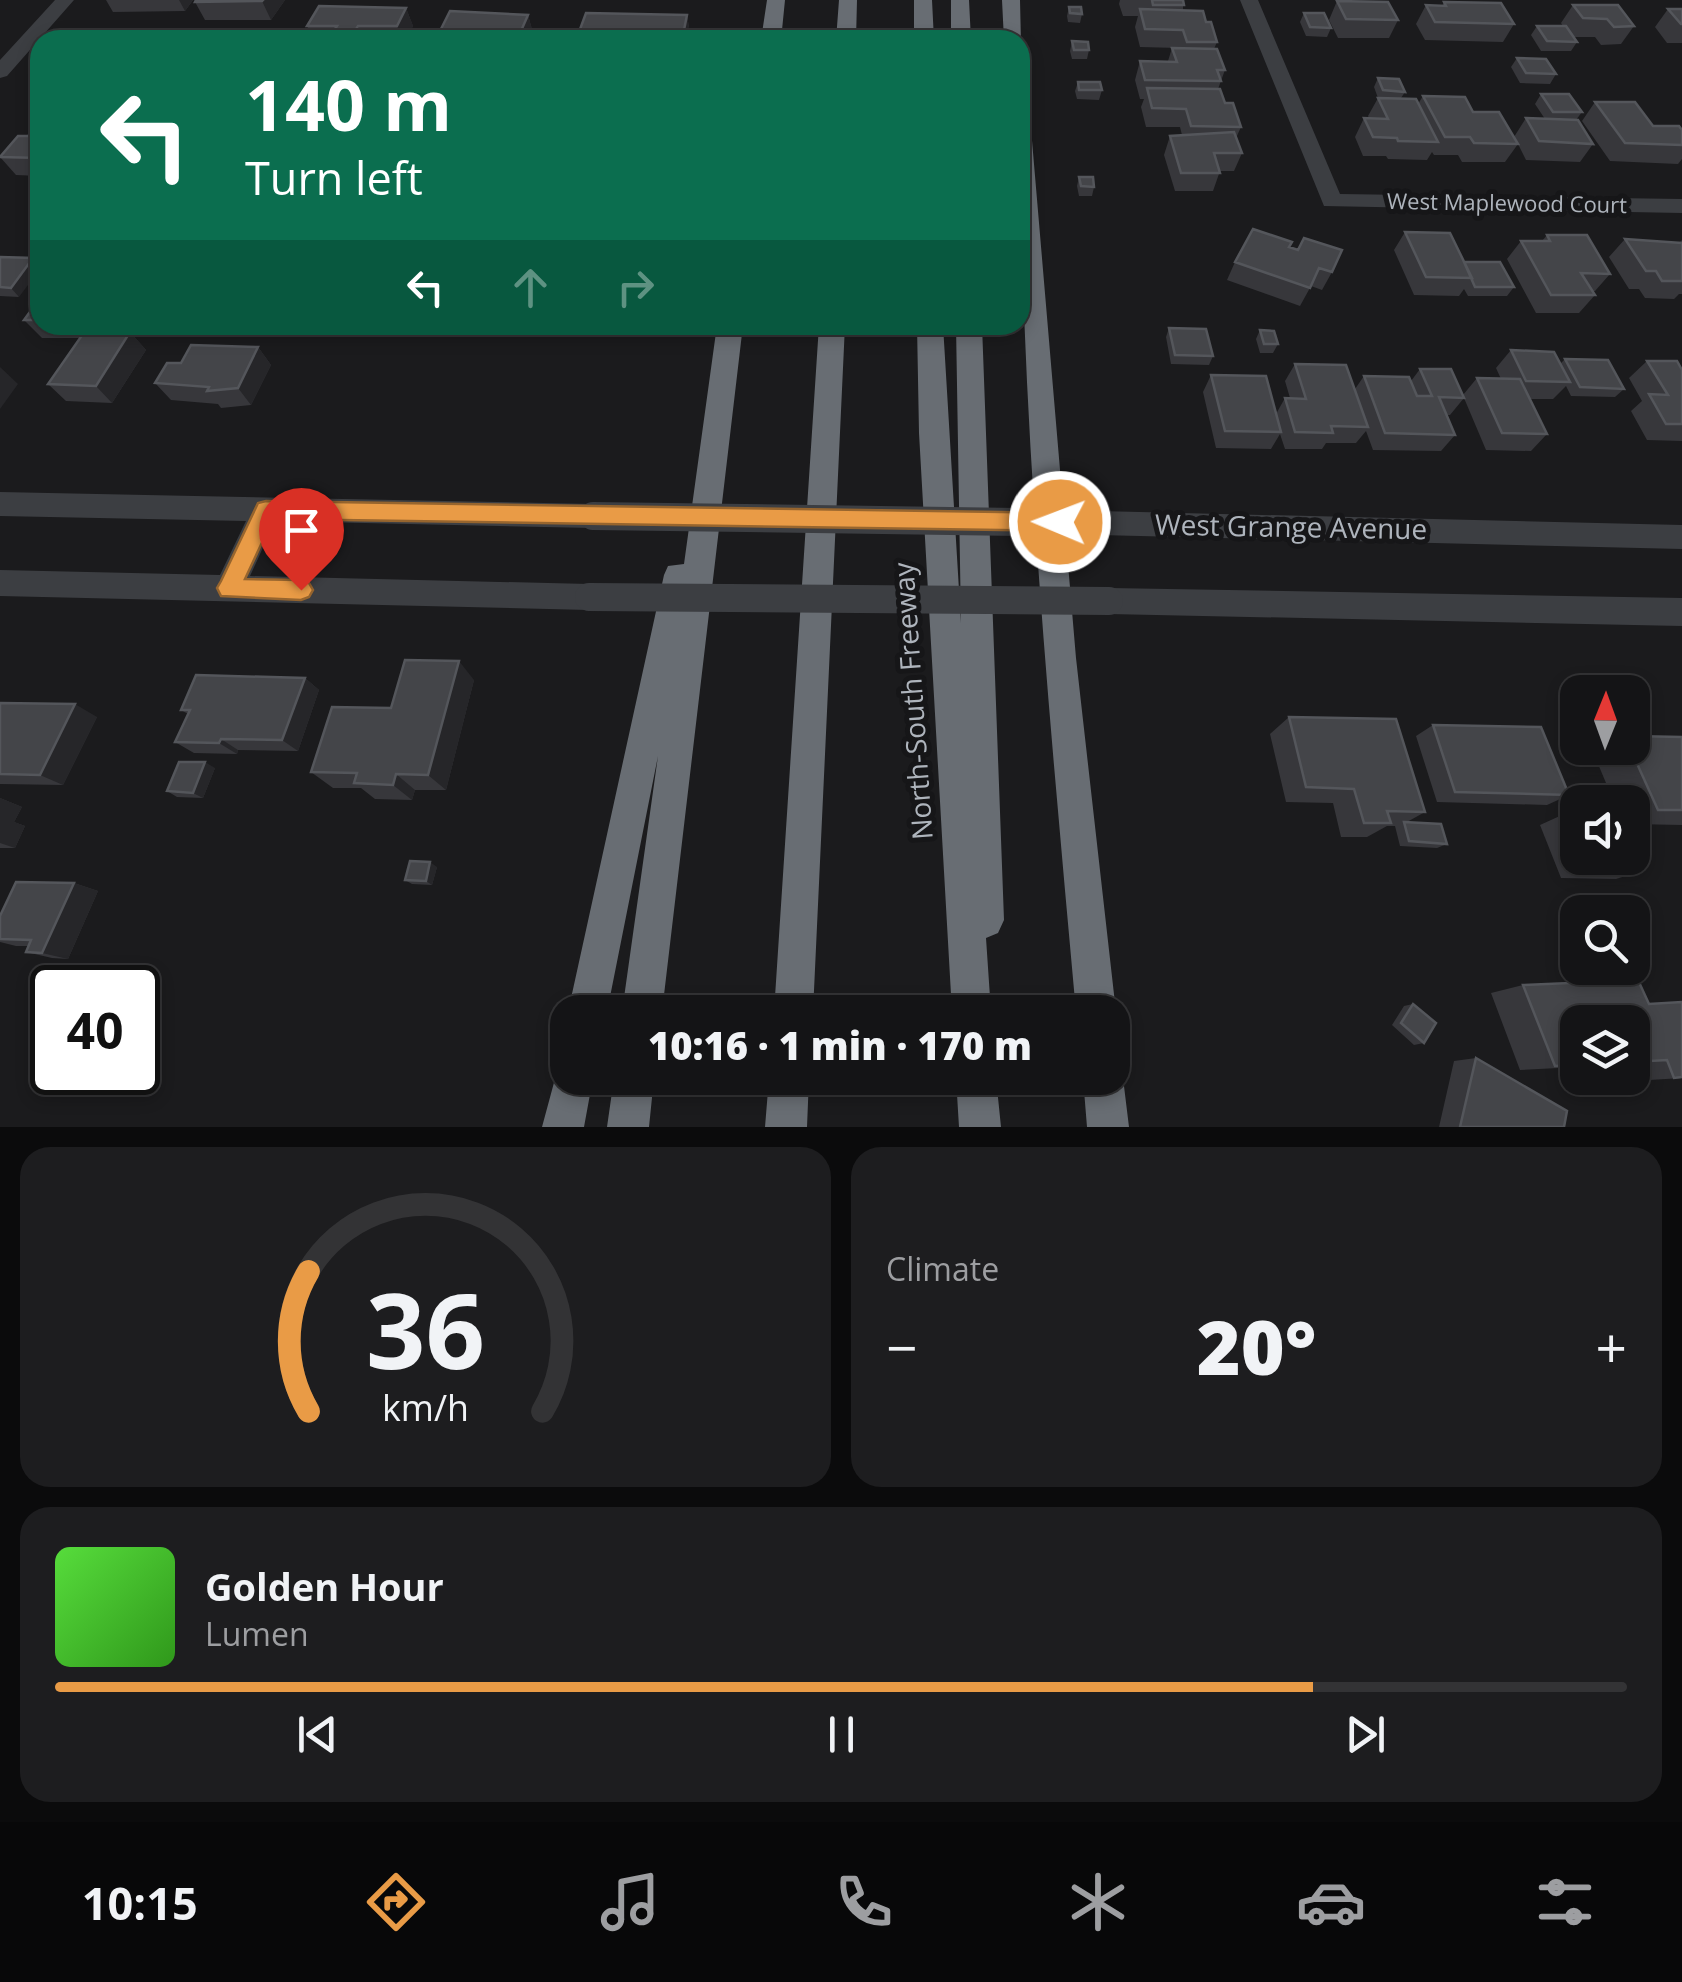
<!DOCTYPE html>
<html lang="en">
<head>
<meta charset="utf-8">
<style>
	:root { --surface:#141416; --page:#1d1d1f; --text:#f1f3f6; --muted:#9d9ea1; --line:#333335; --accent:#e99b46 }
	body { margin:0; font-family:"Open Sans",sans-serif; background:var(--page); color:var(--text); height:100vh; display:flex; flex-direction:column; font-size:38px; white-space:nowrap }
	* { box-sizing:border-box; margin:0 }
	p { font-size:32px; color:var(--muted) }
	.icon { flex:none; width:55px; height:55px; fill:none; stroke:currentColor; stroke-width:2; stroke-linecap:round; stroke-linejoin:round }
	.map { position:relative; height:1127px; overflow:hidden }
	.drawer { display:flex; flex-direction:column; gap:20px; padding:20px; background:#0b0b0c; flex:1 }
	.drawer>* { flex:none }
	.hud { position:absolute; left:30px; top:30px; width:1000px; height:305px; border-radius:30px; box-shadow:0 5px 15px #0003,0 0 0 2px var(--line); background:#0b6e4f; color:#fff; overflow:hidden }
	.needle { width:65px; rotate:1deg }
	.buttons { position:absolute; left:1560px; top:675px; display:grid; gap:20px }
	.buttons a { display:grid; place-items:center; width:90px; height:90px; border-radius:20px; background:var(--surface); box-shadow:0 5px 15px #0003,0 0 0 2px var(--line); font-size:50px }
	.speed { position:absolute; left:30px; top:965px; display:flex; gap:20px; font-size:50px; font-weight:700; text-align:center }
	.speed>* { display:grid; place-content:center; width:130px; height:130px; border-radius:50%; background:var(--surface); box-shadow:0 5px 15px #0003,0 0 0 2px var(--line); line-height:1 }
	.speed .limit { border:5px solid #111; border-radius:15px; background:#fff; color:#111 }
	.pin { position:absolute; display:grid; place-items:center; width:85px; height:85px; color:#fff; margin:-102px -42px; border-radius:50% 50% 50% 0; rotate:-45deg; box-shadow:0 0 10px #0007 }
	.pin .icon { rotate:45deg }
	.me { position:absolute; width:110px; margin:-55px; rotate:271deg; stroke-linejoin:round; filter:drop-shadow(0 0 8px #0008) }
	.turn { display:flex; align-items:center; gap:35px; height:210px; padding:0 50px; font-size:45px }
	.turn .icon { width:130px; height:130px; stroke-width:2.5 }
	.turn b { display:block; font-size:70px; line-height:85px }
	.lanes { display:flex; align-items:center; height:95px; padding:0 50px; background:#0003; justify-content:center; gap:50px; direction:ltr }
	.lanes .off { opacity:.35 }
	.big { font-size:75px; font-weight:800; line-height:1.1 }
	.drawer .card { flex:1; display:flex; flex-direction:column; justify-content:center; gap:15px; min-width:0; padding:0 35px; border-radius:30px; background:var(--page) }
	.drawer .dial { align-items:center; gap:0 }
	.dial svg { height:260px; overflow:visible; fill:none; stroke:var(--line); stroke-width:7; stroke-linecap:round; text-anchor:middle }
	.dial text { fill:var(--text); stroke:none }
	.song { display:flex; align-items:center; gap:30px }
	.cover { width:120px; height:120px; border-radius:15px; background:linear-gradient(135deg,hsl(110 70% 55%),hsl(110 70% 35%)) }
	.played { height:10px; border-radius:5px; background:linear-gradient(90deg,var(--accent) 80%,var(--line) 80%) }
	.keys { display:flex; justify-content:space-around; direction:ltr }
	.heat { display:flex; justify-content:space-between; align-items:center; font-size:55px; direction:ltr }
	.drawer .tiles { flex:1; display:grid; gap:20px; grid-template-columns:1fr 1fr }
	.card:last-child { grid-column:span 2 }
	.trip { position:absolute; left:550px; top:995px; width:580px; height:100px; border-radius:30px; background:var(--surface); box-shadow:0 5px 15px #0003,0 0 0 2px var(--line); font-weight:800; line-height:100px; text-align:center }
	.dock { display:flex; height:160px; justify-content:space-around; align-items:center; background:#080809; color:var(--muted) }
	.dock .icon { width:70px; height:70px }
	.dock .current { color:var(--accent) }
	.dock b { font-size:45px; color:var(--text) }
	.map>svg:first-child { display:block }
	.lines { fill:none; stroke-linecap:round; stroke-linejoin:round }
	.minor { fill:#3c3e42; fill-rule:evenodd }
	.tertiary { fill:#3c3e42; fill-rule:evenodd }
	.motorway { fill:#686d73; fill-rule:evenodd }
	.tertiary-bridge { stroke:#3c3e42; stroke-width:28 }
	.wall { fill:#37373b }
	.shaded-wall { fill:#262629 }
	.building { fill:#444549; stroke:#54565b; stroke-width:2.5 }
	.route { fill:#e99b46; stroke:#97652e; stroke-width:2.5 }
	.labels { text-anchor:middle; stroke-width:10; stroke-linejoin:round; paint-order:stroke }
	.far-street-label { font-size:22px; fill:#aeb4bc; stroke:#161618 }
	.street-label { font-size:28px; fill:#aeb4bc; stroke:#161618 }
</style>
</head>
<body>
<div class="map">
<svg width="1682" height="1127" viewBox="0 0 1682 1127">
	<rect width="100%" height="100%" fill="#1b1b1d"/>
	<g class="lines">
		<path class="minor" d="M55 0H74L7 76 0 78V60Z
			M1240 0H1258L1340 194 1682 199V213L1324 206Z"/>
		<path class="tertiary" d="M0 492 593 504 603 508 608 516 603 524 593 528 275 521 250 576 589 584 600 588 604 597 600 606 589 610 0 596V570L220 575 246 521 0 516Z
			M1099 511 1682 525V549L1099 535 1089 532 1084 523 1089 514Z
			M1109 588 1682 598V626L1109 614 1098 610 1094 601 1098 592Z"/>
		<path class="motorway" d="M767 0H785L781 40H761Z
			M839 0H857L856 40H836Z
			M914 0H932L934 40H914Z
			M951 0H969L971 40H951Z
			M1002 0H1020L1021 44 1020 40H1004Z
			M1020 111 1030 117 1076 658 1116 1012 1112 1019V1012H1076C1049 712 1020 412 1020 111Z
			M717 325H743L662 1012H622L658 756 607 1012H568L664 575 668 566 684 564Z
			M819 325H845L813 1012H774Z
			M917 325H943L961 623 956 325H982L1004 920 998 933 986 938 991 1012H952L919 433Z
			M568 1060V1078H593L584 1127H542L559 1064Z
			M1112 1062 1123 1078 1129 1127H1087L1083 1078H1112Z
			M614 1078H654L649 1127H607Z
			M769 1078H809L807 1127H765Z
			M956 1078H996L1001 1127H959Z"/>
		<path class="tertiary-bridge" d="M593 516 1099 523
			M589 597 1109 601"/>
	</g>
	<path class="wall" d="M106 0H193L185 11 113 12Z
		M196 0H285L271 20H205L195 2Z
		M1120 0H1183V10L1206 22 1217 42 1214 49 1225 70 1218 89 1225 103 1241 127 1236 138 1242 153 1234 171H1220L1213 191H1175L1164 155 1170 136 1182 135 1180 127H1146L1141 107 1144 99H1140L1135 80 1140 61H1168L1172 48H1178L1140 47 1135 27 1138 16H1123L1119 4Z
		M1337 1 1398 20 1389 38H1338L1329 20Z
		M1444 2 1514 24 1503 42 1425 40 1416 24 1426 5 1442 6Z
		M1573 5 1634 26 1621 44 1601 45 1595 37H1573L1577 42 1571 51H1541L1531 35 1537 26H1563L1561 23Z
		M1069 7 1082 14 1080 23 1068 22 1067 16Z
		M406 8 413 26 406 40H314L307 26Z
		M1668 9H1682V43H1667L1655 27Z
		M1304 13 1331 28 1327 37 1306 36 1300 22Z
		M528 15 533 33 530 40H444L441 29Z
		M687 15 690 34 689 40H581L579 32Z
		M1072 41 1089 50 1087 59H1072L1070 51Z
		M1517 58 1556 74 1550 84 1520 83 1511 67Z
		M1378 78 1405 92 1401 98 1418 104 1423 96 1473 112 1514 137 1526 118 1545 119 1535 104 1541 94 1582 112 1576 120 1593 144 1580 162 1526 160 1518 144 1505 162H1462L1458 155H1434L1432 152 1427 160 1388 159 1386 156H1363L1355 137 1364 118H1369L1368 116 1378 98 1374 87Z
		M1078 82 1102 90 1099 100 1077 99 1075 91Z
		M1595 102 1653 126 1682 130V159L1678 164 1610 161 1582 121Z
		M40 126V176L16 175 0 157Z
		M1079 177 1094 187 1092 196H1079L1077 186Z
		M1405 232 1464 262 1514 287 1507 296H1468L1464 289 1459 296 1414 295 1394 250Z
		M1547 235 1610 274 1595 291H1592L1595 295 1579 313H1536L1507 259 1521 241H1542Z
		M1625 239 1679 243 1682 240V294H1679L1674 299 1645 298 1639 289H1629L1609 257Z
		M1289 247 1332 272 1322 290 1311 286 1300 306 1227 280 1235 262Z
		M0 257 19 297 0 296Z
		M40 298V325H90L86 331 130 332 146 350 112 403 66 401 48 384 79 338H42L24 320Z
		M284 325H322L321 328 285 326Z
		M352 325H405L402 331 354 329Z
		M507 325H541L538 334 510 332Z
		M1169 328 1213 356 1209 365 1171 364 1166 337Z
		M1260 330 1278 344 1273 353H1260L1256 339Z
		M258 347 271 365 251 405 221 408 218 404 171 400 155 383 181 363Z
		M1511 350 1560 364 1565 359 1624 389 1615 397 1571 396 1566 386 1553 399H1530L1547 434 1531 451 1486 450 1464 398 1450 415H1447L1455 435 1441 451 1373 450 1366 431 1356 443H1326L1322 449H1285L1280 434 1271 449 1216 448 1203 392 1211 375 1276 414 1285 398H1290L1285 381 1295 364 1355 389 1364 376 1411 381 1420 369 1463 395 1477 378 1501 379 1496 368Z
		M1647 361 1682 370V441L1647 440 1631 411 1642 401 1629 378Z
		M305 678 319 690 298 751 238 750 237 754 194 753 175 742 188 714 181 710Z
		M474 680 446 790H415L412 800 375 799 361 788H333L311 772 391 708Z
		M0 703 97 717 63 785 0 784Z
		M1289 717 1425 812 1407 822 1447 844 1437 848 1400 846 1395 826H1396H1387L1367 837H1341L1333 803 1286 802 1270 734Z
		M1433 725 1569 795 1547 805 1437 802 1416 736Z
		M1682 737V825L1632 824V802H1614L1593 752 1601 748H1632Z
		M215 768 203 798 177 797 167 791Z
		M0 798 22 807 14 822 25 826 15 848H0Z
		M1562 815H1578V858H1632L1641 871 1616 879 1561 878 1540 825Z
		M437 867 432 885 412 884 405 880Z
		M74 883 98 891 68 959 52 958 26 952 28 946H16L0 942V916Z
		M1523 985 1649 1004 1682 1002V1078L1633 1081 1632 1078V1022H1578V1067L1520 1070 1491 993Z
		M1413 1004 1424 1043 1414 1045 1392 1025 1404 1006Z
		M1476 1058 1564 1127H1439L1454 1061Z"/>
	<path class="shaded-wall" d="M179 0H193L185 11Z
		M263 0H285L271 20 262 1Z
		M406 8 413 26 406 40H402L397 26Z
		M528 15 533 33 530 40H524L521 31Z
		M687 15 690 34 689 40H686L684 30Z
		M358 26 364 40H356L353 34Z
		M172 30 178 39 177 40H168L166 38Z
		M33 258 40 266V269L19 297 11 288Z
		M68 325H90L81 338Z
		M130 332 146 350 112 403 96 386Z
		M258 347 271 365 251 405 238 388Z
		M0 367 18 384 0 409Z
		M459 661 474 680 446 790 428 775Z
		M305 678 319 690 298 751 282 740Z
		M75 704 97 717 63 785 40 775Z
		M221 739 238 750 237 754 219 743Z
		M205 762 215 768 203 798 193 793Z
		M396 774 415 790 412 800 393 785Z
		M0 798 22 807 14 822 25 826 15 848 0 843Z
		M430 862 437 867 432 885 426 881Z
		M74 883 98 891 68 959 42 953Z"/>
	<path class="building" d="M196 0H263L262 1 195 2Z
		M1152 0H1183L1184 5H1153Z
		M1337 1 1388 2 1398 20 1346 19Z
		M1444 2 1501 3 1514 24 1435 22 1426 5 1446 6Z
		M1573 5H1618L1634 26 1614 27 1607 19 1583 18Z
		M319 6 406 8 397 26H358L353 34H332L337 26H307Z
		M1069 7H1081L1082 14 1070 13Z
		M1140 9 1203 11 1206 22H1211L1217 42H1187L1183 30 1145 29Z
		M1668 9H1682V24H1681Z
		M450 11 528 15 521 31 479 34 441 29Z
		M586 13 687 15 684 30H643L642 33 579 32Z
		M1304 13H1324L1331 28 1310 27Z
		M1537 26H1566L1577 42 1547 41Z
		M158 30H172L166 38 152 37Z
		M258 35H270L267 40H255Z
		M1072 41 1088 42 1089 50H1074Z
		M1172 48 1217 49 1225 70H1217L1221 81 1145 80 1140 61 1177 62Z
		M1517 58 1546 59 1556 74 1526 73Z
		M1378 78 1399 79 1405 92 1383 90Z
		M1078 82H1100L1102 90H1079Z
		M1147 88 1220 89 1225 103H1233L1241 127 1191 126 1186 109 1152 108Z
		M1541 94H1569L1582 112H1553Z
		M1423 96 1465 97 1473 112H1499L1518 144 1474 143 1470 137H1445Z
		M1378 98 1416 99 1438 142 1398 141 1397 138 1373 137 1364 118 1388 119Z
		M1595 102H1635L1653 126H1679L1682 130V145L1625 143Z
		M1526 118 1578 120 1593 144 1539 141Z
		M40 126V158L0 157 18 136H28Z
		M1234 132 1242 153H1214L1220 173H1181L1170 136Z
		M1079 177H1093L1094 187 1081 186Z
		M1253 229 1292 242 1289 247 1298 250 1304 238 1342 250 1332 272 1319 268 1310 288 1235 262Z
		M1405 232 1450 233 1472 278 1426 277Z
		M1547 235H1587L1610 274 1581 273 1595 295H1551L1521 241H1550Z
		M1625 239 1682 243V281H1662L1656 271H1646Z
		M0 257 33 258 11 288 0 287Z
		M1464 262H1500L1514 287H1475Z
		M40 298V320H24Z
		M1169 328 1206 329 1213 356 1175 355Z
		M1260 330 1274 331 1278 344H1264Z
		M85 331 130 332 96 386 48 384Z
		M191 345 258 347 238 388 207 391 209 387 155 383 167 363H181Z
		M1511 350 1554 352 1570 382 1526 381Z
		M1565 359 1608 360 1624 389 1580 387Z
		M1647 361H1677L1682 370V424H1666L1649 394 1668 395Z
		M1295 364 1346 365 1368 427 1331 426 1333 433 1295 432 1285 398 1306 399Z
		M1420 369H1451L1464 398 1439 397 1455 435 1385 433 1364 376 1409 377 1417 396H1432Z
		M1211 375 1266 376 1281 432 1225 431Z
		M1477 378 1520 379 1547 434 1502 433Z
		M405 660 459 661 428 775 396 774 393 785 354 783 357 773 311 772 332 707 391 708Z
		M196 675 305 678 282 740 221 739 219 743 175 742 190 710H181Z
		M0 703 75 704 40 775 0 774Z
		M1289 717 1396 719 1425 812 1387 811 1391 823H1364L1354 789 1306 787Z
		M1433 725 1541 727 1569 795 1455 792Z
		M1632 736 1682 737V810H1658L1630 748H1632Z
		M179 762H205L193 793 167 791Z
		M1562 815H1578V855Z
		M1404 822 1441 824 1447 844 1409 841Z
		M1632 851 1641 871 1584 870 1579 858H1632Z
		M410 861 430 862 426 881 405 880Z
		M16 882 74 883 42 953 26 952 31 940 0 939V916Z
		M1638 980 1649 1004 1682 1002V1077L1674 1078 1667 1060 1632 1062V1022H1578V1065L1555 1066 1523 985Z
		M1413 1004 1436 1023 1424 1043 1401 1023Z
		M1476 1058 1567 1111 1564 1127H1460Z"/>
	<path class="route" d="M266 501 1060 513 1071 522 1060 531 273 519 245 579 301 580 309 583 313 590 309 597 301 600 221 596 217 588 221 581 258 503Z"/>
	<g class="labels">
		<g class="far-street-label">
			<text transform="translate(1507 203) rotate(1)" y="8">West Maplewood Court</text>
		</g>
		<g class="street-label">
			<text transform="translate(1291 527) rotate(1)" y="10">West Grange Avenue</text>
			<text transform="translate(913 701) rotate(-94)" y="10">North-South Freeway</text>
		</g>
	</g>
</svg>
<div class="buttons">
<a><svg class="needle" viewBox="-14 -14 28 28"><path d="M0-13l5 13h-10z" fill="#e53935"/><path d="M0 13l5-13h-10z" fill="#9d9ea1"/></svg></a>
<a><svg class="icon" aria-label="sound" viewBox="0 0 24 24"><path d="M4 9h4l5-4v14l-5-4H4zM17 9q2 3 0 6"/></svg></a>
<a><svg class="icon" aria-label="search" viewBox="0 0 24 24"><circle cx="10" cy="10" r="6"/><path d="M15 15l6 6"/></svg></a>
<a><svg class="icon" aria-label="layers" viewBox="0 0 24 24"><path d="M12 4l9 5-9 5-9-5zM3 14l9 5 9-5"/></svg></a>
</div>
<div class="speed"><div class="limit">40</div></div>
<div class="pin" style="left:301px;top:590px;background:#d93025"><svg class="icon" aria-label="arrive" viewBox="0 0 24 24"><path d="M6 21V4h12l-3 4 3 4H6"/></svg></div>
<svg class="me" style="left:1060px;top:522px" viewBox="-20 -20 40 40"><circle r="17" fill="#e99b46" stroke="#fff" stroke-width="3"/><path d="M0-11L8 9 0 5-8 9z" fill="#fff"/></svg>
<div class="trip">10:16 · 1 min · 170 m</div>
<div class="hud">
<div class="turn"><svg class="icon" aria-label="left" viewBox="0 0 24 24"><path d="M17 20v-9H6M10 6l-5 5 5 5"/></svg><div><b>140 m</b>Turn left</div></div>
<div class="lanes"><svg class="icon" aria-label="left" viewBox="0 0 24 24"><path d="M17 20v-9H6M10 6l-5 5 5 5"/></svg><svg class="icon off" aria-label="ahead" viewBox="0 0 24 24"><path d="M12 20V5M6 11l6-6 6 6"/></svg><svg class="icon off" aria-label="right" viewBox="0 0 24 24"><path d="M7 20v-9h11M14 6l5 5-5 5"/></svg></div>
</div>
</div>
<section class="drawer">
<div class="tiles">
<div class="card dial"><svg viewBox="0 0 100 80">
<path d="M14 69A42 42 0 1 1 86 69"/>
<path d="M14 69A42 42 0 0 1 14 26" stroke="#e99b46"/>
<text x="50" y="56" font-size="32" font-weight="700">36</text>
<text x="50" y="72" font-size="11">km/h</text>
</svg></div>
<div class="card"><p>Climate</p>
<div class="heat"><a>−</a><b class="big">20°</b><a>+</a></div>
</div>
<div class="card">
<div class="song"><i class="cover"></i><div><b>Golden Hour</b><p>Lumen</p></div></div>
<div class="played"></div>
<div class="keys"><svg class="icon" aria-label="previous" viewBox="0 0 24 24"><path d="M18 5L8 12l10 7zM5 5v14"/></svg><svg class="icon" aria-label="pause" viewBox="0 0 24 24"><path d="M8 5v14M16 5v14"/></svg><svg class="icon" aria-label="next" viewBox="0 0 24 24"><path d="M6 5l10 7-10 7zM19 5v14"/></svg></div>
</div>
</div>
</section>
<nav class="dock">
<b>10:15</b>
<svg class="icon current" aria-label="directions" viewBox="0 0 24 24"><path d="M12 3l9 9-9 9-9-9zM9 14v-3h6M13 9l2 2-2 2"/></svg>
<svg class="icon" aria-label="music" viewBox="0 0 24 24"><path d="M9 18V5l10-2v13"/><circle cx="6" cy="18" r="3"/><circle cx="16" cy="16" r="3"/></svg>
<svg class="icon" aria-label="phone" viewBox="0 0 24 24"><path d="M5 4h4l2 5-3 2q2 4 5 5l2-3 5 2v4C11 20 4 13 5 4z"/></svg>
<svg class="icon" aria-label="climate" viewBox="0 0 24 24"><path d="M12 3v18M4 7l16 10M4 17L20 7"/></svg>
<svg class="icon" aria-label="car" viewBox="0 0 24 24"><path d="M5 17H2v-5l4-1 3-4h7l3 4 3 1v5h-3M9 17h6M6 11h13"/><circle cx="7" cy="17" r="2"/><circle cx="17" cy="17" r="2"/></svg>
<svg class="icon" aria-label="filters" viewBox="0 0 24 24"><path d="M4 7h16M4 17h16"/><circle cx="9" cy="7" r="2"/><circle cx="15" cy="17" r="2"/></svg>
</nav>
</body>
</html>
